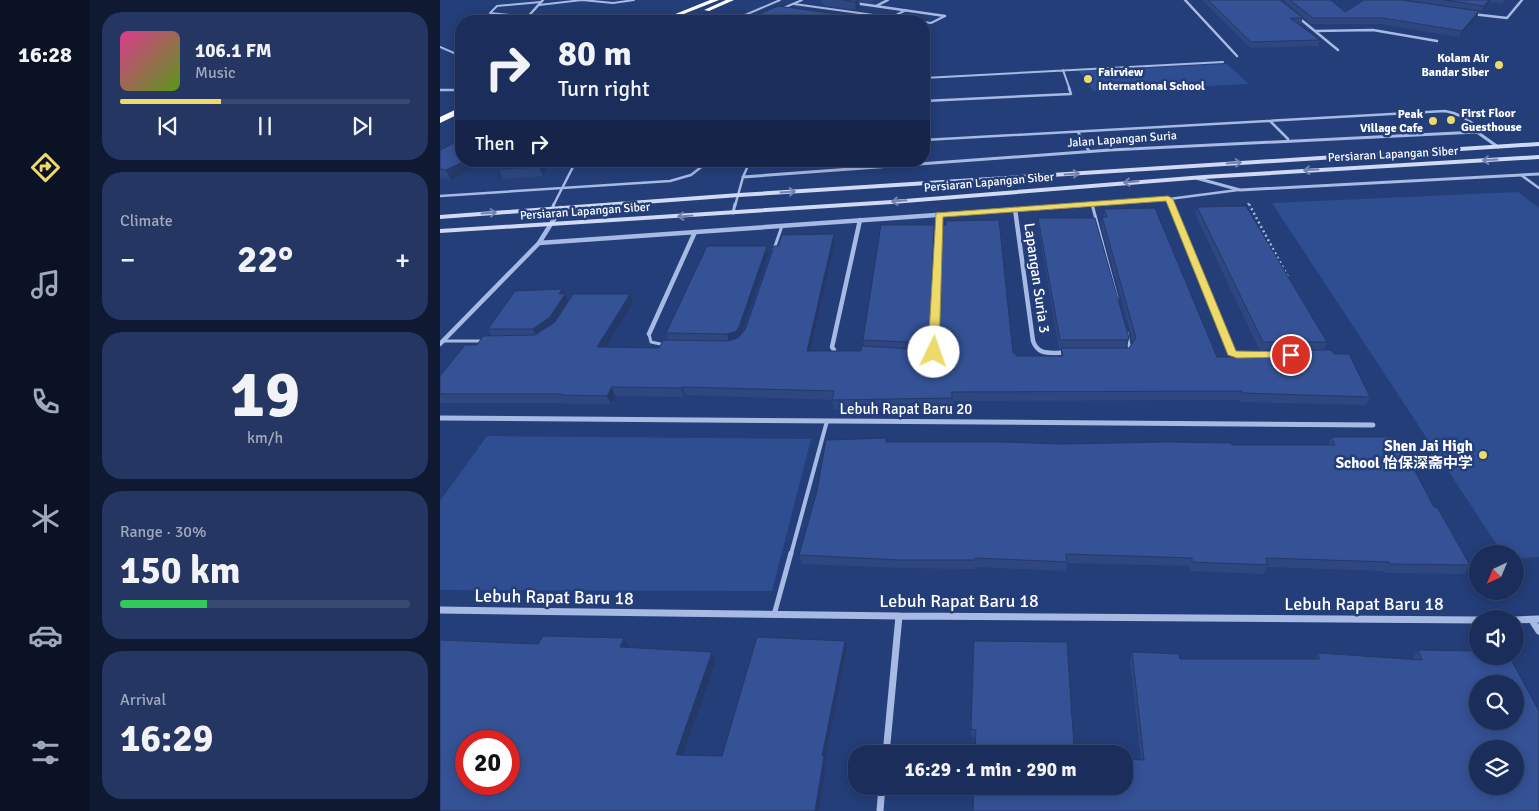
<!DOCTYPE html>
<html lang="en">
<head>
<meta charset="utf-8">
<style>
	:root { --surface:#1b2e5b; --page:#243661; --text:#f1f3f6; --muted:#a0a8bb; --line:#394a71; --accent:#edda6b }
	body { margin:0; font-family:Signika,"Noto Sans SC",sans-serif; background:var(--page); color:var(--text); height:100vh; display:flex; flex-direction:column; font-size:19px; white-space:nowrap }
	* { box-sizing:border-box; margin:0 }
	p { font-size:16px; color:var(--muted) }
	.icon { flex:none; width:28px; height:28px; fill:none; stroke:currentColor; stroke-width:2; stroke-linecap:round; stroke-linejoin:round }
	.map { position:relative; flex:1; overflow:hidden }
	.side { display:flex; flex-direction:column; gap:12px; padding:12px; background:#0f1932; width:350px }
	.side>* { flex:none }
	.banner { position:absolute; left:15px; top:15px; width:475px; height:152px; border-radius:20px; box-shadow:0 2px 12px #0003,0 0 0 1px var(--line); background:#1b2e5b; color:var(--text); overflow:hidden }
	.needle { width:32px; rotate:224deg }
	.tools { position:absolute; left:1029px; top:545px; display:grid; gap:10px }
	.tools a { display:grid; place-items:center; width:55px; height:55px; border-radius:50%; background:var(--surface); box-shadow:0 2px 12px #0003,0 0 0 1px var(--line); font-size:25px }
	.speed { position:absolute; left:15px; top:730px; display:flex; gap:10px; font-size:25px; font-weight:700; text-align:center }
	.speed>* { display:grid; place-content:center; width:65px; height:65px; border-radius:50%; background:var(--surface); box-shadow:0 2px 12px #0003,0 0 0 1px var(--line); line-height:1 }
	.speed .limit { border:8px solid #d22; background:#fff; color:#111 }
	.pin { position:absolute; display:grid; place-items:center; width:42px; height:42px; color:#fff; margin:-21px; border:2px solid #fff; border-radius:50%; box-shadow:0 1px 5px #0007 }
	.me { position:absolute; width:55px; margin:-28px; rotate:3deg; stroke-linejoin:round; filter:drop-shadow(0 0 4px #0008) }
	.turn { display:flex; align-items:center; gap:18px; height:105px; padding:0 20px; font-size:22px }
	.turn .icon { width:65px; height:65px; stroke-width:2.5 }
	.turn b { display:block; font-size:35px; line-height:42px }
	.then { display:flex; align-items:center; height:48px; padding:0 20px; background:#0003; gap:10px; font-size:19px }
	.big { font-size:38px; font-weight:700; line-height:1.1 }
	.side .card { flex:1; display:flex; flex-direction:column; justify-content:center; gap:8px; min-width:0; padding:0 18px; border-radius:20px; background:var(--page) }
	.side .dial { align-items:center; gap:0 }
	.dial b { font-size:65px; line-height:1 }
	.song { display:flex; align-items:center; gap:15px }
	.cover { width:60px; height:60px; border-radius:8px; background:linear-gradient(135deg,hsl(330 70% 55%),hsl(90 70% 35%)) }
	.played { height:5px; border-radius:2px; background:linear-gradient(90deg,var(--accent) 35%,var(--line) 35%) }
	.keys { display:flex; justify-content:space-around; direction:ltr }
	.heat { display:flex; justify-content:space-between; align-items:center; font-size:28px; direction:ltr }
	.charge { height:8px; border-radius:4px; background:linear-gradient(90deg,#34c759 30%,var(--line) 0) }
	.trip { position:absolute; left:408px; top:745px; width:285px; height:50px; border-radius:20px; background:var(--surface); box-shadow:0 2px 12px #0003,0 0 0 1px var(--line); font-weight:700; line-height:50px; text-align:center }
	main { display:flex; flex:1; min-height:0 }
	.dock { display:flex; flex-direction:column; width:90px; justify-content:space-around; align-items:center; background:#0b1224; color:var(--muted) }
	.dock .icon { width:35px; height:35px }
	.dock .on { color:var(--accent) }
	.dock b { font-size:22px; color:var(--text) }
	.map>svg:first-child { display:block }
	.green { fill:#2f4d91 }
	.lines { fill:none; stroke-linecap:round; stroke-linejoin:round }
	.path-far1 { stroke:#a7bae4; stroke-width:2; stroke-dasharray:1 2.5; stroke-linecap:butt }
	.path { stroke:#a7bae4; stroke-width:2.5; stroke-dasharray:2 3; stroke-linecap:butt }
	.lane-far4 { stroke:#a7bae4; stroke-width:2 }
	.lane-far3 { stroke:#a7bae4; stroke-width:2.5 }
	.lane-far2 { stroke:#a7bae4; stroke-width:3 }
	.lane-far1 { stroke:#a7bae4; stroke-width:4 }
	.lane { stroke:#a7bae4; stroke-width:5 }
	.street-far4 { stroke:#a7bae4; stroke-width:2.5 }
	.street-far3 { stroke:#a7bae4; stroke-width:3 }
	.street-far2 { stroke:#a7bae4; stroke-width:4.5 }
	.street-far1 { stroke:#a7bae4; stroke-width:5 }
	.street { stroke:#a7bae4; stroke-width:7 }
	.secondary { fill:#d0daf4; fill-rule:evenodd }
	.highway { fill:#fff; fill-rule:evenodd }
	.wall { fill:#2e4781 }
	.shaded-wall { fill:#253969 }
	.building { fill:#355296; stroke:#253969; fill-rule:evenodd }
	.oneway { stroke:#7184b0 }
	.route { fill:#edda6b; stroke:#9a8e46 }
	.poi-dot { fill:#edda6b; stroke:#243e79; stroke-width:2 }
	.labels { text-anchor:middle; stroke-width:5; stroke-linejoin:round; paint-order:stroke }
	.far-poi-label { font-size:12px; font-weight:bold; fill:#fff; stroke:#243e79; text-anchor:end }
	.far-street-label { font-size:12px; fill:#fff; stroke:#243e79 }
	.street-label { font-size:15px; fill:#fff; stroke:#243e79 }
	.poi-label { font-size:15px; font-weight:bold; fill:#fff; stroke:#243e79; text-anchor:end }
	.near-street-label { font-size:18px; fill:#fff; stroke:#243e79 }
</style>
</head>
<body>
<main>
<nav class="dock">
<b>16:28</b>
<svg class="icon on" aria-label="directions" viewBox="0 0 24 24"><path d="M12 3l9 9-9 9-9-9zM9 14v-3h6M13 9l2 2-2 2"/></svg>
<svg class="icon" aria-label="music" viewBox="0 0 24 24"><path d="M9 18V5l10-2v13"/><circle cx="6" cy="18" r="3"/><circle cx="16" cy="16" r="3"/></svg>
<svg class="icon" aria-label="phone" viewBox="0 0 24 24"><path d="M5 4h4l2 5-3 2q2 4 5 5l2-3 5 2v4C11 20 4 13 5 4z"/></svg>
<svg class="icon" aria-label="climate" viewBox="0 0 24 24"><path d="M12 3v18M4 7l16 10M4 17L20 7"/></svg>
<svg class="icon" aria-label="car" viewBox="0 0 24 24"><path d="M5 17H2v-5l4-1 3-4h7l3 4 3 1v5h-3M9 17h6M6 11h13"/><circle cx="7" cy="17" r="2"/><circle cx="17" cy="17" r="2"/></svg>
<svg class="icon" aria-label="filters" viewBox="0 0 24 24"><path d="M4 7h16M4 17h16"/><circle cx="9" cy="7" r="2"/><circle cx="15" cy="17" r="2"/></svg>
</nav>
<section class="side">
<div class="card">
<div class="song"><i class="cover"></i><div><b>106.1 FM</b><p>Music</p></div></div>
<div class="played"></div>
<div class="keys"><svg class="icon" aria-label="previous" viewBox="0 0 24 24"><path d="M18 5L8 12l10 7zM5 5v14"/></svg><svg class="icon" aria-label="pause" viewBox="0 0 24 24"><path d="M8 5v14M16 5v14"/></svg><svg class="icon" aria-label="next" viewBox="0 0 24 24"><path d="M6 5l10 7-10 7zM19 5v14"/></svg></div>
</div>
<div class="card"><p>Climate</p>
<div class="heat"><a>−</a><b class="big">22°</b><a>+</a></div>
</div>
<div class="card dial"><b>19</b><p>km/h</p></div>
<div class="card"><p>Range · 30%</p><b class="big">150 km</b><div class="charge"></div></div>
<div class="card"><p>Arrival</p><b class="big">16:29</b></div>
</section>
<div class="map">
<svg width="1099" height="811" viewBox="0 0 1099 811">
	<rect width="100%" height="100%" fill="#243e79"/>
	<path class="green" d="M787 64 809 84 653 91 639 71Z
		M1078 192 1099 208V557L1075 559V554H1063L832 203Z
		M47 436 371 439 332 591 0 590V501Z"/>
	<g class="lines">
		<path class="path-far1" d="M808 203 809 206"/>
		<path class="path" d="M809 204 849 279"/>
		<path class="lane-far4" d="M354 4 477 21
			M99 5 142 0 173 3 194 0
			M341 9 362 0
			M88 17 50 13 57 6 101 2
			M291 21 340 0
			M444 21 466 10
			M484 22 491 23 505 16
			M0 47 21 56
			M623 70 630 90
			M484 78 783 62"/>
		<path class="lane-far3" d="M0 90H21
			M484 101 631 94 629 88
			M830 121 848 139
			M638 132 649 151
			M484 140 1005 111C1019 113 1030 120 1040 130L1037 132
			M1081 175 1099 188
			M0 196 230 181 251 175 269 161
			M729 199 798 190
			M113 206 136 161
			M295 206 303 177 310 161"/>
		<path class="lane-far2" d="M652 204 677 298
			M112 209 114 204
			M293 213 295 204
			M334 249 342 226
			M687 333 690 351
			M209 334 211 342 225 345
			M3 341H43
			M494 350 498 215"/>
		<path class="lane-far1" d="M351 554 387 421"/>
		<path class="lane" d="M334 615 351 553"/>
		<path class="street-far4" d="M745 0 797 56
			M414 3 505 16
			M436 6 448 0
			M1032 14 1067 18 1082 0
			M859 18 898 50
			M84 21 103 0
			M875 31 933 30 997 41"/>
		<path class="street-far3" d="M21 94 17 101 21 102
			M303 177 670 150 1037 132 1058 147
			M756 178 800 190 1099 174
			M636 206 729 199 732 206"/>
		<path class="street-far2" d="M731 204 792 353 797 355H831
			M575 209 593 341C599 357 611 352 626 353
			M99 243 654 204
			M209 334 255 232
			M0 344 99 243 121 208
			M394 350 392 347 420 220"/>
		<path class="street-far1" d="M0 418 933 425"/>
		<path class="street" d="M0 610 459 616 1038 620
			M1075 620 1099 619
			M1092 620 1099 631
			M446 754 459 616
			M440 811 442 786"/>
		<path class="secondary" d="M1099 142V146L299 197 0 219V215L299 193Z
			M1099 155V159L764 179 452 204 0 233V229L452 200 764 175Z"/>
		<path class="highway" d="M270 0H279L226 21H218Z
			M286 0H294L269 11 264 10Z
			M21 107V113L0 123V117Z"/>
	</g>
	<path class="wall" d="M380 0H435L430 3 419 1 420 8 416 10 385 6Z
		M762 0H840L863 18 861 24H858L880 40 878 46 810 48Z
		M845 0H891L905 12 1039 11 1037 17 1019 37 941 24H871L845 2Z
		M966 0H1065L1061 4 1049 2 1042 11Z
		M0 150 21 161H49L11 180 0 178Z
		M65 161H112L103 176 63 179 59 169Z
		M757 207 887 342 884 350 894 354 930 397 926 405 800 402 799 400 513 401V407L394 409 392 400 245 395 244 397 175 396 171 404H126L125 403H0V376L37 345 52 336 48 329 128 301 193 302 166 347 219 348 228 340 226 333 327 246 329 254 302 333 305 330 338 246 394 234 395 242 371 351H421L424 346 423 340 494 233 491 349 573 353 576 356H621V349H619L598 226V218L689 338 687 346 686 348H689L693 342 661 225 662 217H664V209L777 357H825L827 351H820L755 214Z
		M891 437 994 507 1030 565 1024 574 945 573 944 571 827 567 824 574 750 571 749 566 627 563 626 571 535 567V569L460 568 362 564 359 555 446 438V442L622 444 792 445H888Z
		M534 641 634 747 531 737Z
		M978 650 1099 811 701 759 690 660 692 652 740 659H875L878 653 972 659Z"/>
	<path class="shaded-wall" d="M419 0 420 8 416 10 415 2Z
		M1049 0H1050L1049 2 1042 11 1044 6Z
		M1039 11 1037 17 1019 37 1022 31Z
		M25 161H49L11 180 6 170Z
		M103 161H112L103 176 99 167Z
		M494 225 491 350 488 352V343Z
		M394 234 395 242 369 359 367 351Z
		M327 246 329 254 301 335 289 343 287 334Z
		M122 289 124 295 125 294 128 302 113 326 97 338 93 329Z
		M190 294 193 302 161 356 157 347Z
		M689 338 687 346 686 349 687 340Z
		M172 387 175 396 171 404 167 396Z
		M242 387 245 395 244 397 241 388Z
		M184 638 189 646 185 656 180 647Z
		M405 641 407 649 385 760 386 764 379 811H375L382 756Z
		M272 652 276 661 240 763 236 755Z"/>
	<path class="building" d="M402 0H419L415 2Z
		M768 0H840L863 18H850L880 40 811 42Z
		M850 0H891L905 12 924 0H962L1039 11 1022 31 943 18H873Z
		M1005 0H1049L1044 6Z
		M338 6 447 21H302Z
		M21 140V161H25L6 170 0 169V150Z
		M65 161H103L99 167 59 169Z
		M806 206 887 342H823L757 207Z
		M715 208 777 357H830L827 350H891L894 354H909L930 397 802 393V391L512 392V398L392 400 394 391 242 387 241 388 172 387 167 396 121 395 122 394H0V376L25 345H37L43 336 95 335 115 322 133 294H190L157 347 219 348 223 340 288 341 298 338 305 330 334 246H338L342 235 394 234 367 351H421L422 346 490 350 497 344 501 225H506V221L559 220 573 353H576V356H623L621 348H689L696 338 662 217H667L664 209Z
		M598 218H655L689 338 687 340H620Z
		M441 225H494L490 341 488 343 423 340Z
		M267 246H327L299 327 295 332 287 334 226 333Z
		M122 289 119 294H125L110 317 93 329H48L75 291Z
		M891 437H957L994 507H997L1030 565 950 564 949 562 826 558 828 565 752 562V558L626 554 627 562 535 558 534 560H459L359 555 377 491 386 440 446 438V442H561L622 444 727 442 791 443 792 445H895Z
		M103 636 184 638 180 647 272 652 236 755 282 756 317 637 405 641 382 756H384L375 811H0V640L98 644ZM26 741H69V784H26Z
		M534 641 627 642 634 747H642L643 754H535L536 730 531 729Z
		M978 650 1038 651V656H1069L1099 711V811H533L534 786H684V759L704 760 692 652 739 654 740 659H879L878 653 982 660ZM1038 684H1075V721H1038ZM1038 749H1075V786H1038Z"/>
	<defs><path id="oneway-shaft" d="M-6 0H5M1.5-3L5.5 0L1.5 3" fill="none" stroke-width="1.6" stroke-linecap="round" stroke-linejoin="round" transform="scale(1.25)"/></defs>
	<g class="oneway">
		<use href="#oneway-shaft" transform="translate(1050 160) rotate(177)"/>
		<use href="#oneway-shaft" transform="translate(794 163) rotate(-4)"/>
		<use href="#oneway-shaft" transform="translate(871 170) rotate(177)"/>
		<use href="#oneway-shaft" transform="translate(632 174) rotate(-4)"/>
		<use href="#oneway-shaft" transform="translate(691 182) rotate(175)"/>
		<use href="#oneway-shaft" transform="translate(348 192) rotate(-4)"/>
		<use href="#oneway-shaft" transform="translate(459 201) rotate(175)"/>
		<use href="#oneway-shaft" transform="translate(49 213) rotate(-4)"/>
		<use href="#oneway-shaft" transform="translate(245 216) rotate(176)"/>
	</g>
	<path class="route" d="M728 196 733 199 796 351 851 352 856 355 854 357 797 358 788 355 726 201 503 217 499 352 494 355 488 352 496 213Z"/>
	<g class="poi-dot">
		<circle cx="1059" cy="65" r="5"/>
		<circle cx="648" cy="79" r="5"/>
		<circle cx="1011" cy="120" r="5"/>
		<circle cx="993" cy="121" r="5"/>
		<circle cx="1043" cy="455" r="5"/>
	</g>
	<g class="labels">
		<g class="far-poi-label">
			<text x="1049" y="62">Kolam Air<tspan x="1049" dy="14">Bandar Siber</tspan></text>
			<text x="658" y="76" text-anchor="start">Fairview<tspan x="658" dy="14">International School</tspan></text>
			<text x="1021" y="117" text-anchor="start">First Floor<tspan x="1021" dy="14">Guesthouse</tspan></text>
			<text x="983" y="118">Peak<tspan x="983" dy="14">Village Cafe</tspan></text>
		</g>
		<g class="far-street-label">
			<text transform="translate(682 139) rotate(-4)" y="4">Jalan Lapangan Suria</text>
			<text transform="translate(953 154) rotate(-3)" y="4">Persiaran Lapangan Siber</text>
			<text transform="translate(549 182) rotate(-5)" y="4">Persiaran Lapangan Siber</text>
			<text transform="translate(145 211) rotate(-4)" y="4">Persiaran Lapangan Siber</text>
		</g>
		<g class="street-label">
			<text transform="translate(597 278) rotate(82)" y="5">Lapangan Suria 3</text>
			<text x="466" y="414">Lebuh Rapat Baru 20</text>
		</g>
		<g class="poi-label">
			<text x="1033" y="451">Shen Jai High<tspan x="1033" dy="17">School 怡保深斋中学</tspan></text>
		</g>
		<g class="near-street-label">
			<text transform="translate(114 597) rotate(1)" y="6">Lebuh Rapat Baru 18</text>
			<text x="519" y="607">Lebuh Rapat Baru 18</text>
			<text x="924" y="610">Lebuh Rapat Baru 18</text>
		</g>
	</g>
</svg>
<div class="tools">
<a><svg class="needle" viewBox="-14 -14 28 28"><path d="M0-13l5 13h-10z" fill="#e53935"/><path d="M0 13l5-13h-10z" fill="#a0a8bb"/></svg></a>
<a><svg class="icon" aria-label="sound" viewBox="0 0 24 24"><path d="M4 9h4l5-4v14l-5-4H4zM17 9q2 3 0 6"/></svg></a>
<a><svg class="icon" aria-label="search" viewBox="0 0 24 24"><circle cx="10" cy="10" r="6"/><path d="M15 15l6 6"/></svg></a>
<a><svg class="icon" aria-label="layers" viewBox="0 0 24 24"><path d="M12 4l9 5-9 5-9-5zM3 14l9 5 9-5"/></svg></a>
</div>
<div class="speed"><div class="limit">20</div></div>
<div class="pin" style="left:851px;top:355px;background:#d93025"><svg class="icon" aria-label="arrive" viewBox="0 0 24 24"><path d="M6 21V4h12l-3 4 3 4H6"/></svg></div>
<svg class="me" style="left:494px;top:352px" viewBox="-20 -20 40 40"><circle r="19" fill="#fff"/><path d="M0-13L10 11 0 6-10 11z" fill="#edda6b"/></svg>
<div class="trip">16:29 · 1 min · 290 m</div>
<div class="banner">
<div class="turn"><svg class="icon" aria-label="right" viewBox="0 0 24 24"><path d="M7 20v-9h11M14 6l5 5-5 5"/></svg><div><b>80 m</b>Turn right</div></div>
<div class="then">Then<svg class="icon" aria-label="right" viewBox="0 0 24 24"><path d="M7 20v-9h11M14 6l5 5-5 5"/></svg></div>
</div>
</div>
</main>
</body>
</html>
